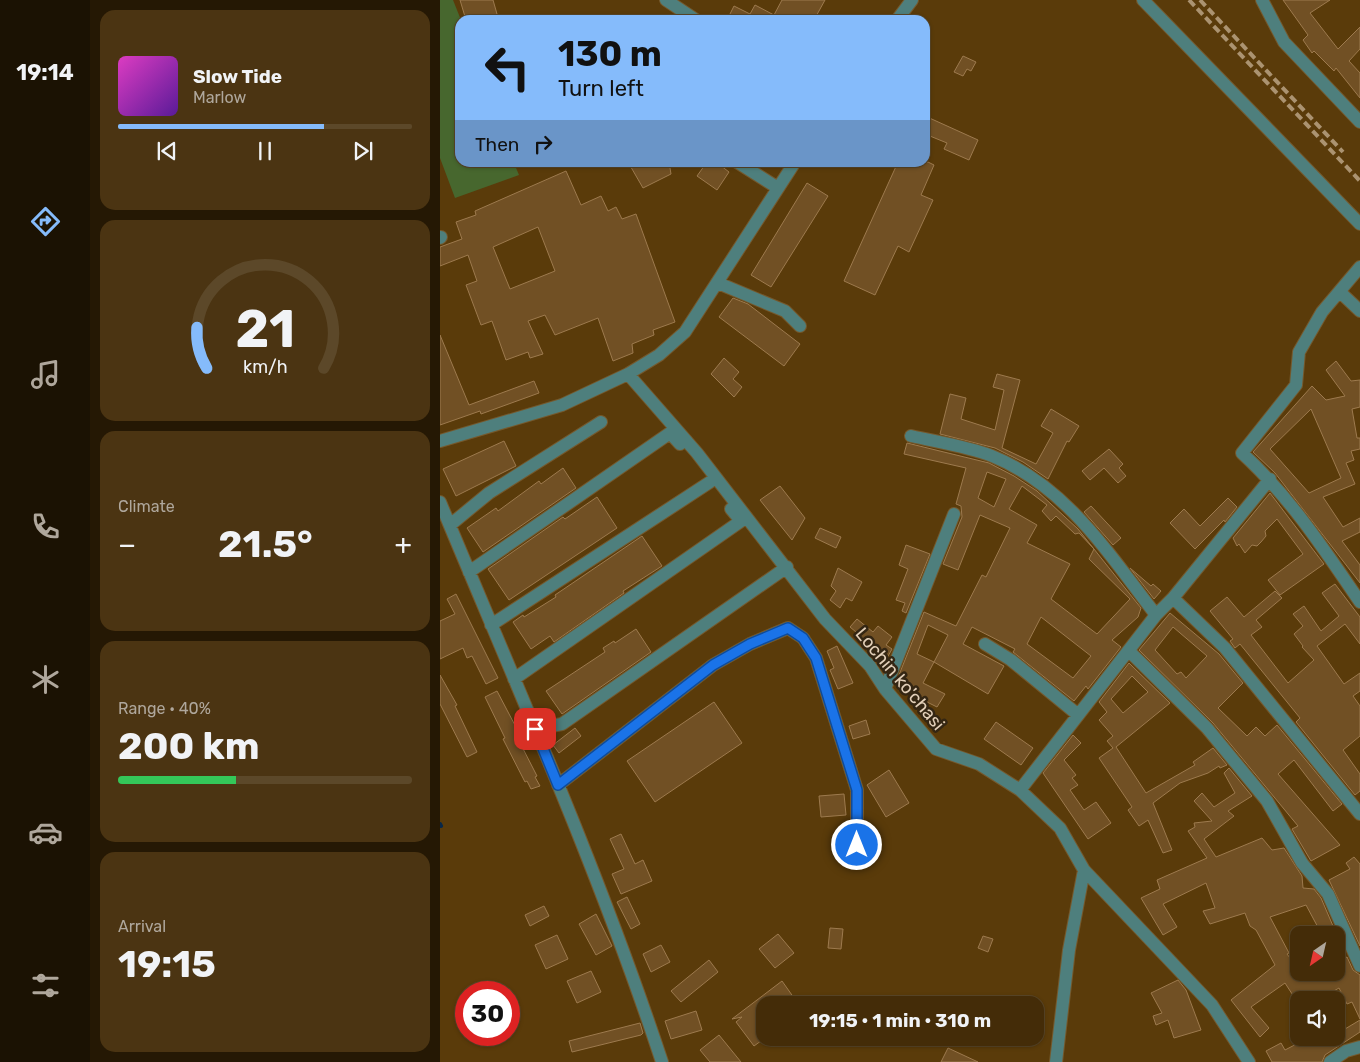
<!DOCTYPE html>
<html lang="en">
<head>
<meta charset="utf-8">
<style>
	:root { --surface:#442c08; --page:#4b3412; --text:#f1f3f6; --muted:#afa79c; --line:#5c4829; --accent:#85bbfb }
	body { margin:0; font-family:Rubik,sans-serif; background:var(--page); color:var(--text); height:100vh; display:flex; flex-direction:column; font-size:19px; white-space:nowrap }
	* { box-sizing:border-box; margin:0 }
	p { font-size:16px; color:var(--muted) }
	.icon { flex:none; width:28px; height:28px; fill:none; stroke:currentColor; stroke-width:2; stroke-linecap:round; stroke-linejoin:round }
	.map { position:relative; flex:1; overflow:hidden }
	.drawer { display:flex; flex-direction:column; gap:10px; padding:10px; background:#251804; width:350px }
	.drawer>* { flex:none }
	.banner { position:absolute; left:15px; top:15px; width:475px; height:152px; border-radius:15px; box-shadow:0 1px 4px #0004,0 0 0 1px var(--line); background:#85bbfb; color:#111; overflow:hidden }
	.needle { width:32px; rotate:214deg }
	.buttons { position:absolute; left:850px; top:926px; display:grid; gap:10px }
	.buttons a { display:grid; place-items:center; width:55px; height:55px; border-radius:10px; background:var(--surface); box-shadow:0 1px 4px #0004,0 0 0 1px var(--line); font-size:25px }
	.speed { position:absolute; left:15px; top:981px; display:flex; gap:10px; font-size:25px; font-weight:700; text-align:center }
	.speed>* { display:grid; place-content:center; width:65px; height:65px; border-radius:50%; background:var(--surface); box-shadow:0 1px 4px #0004,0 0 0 1px var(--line); line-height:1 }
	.speed .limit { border:8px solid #d22; background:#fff; color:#111 }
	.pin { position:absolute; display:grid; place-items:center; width:42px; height:42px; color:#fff; margin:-21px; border-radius:10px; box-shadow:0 2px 8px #0006 }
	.me { position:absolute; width:55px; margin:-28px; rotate:0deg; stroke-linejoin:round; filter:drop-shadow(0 0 4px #0008) }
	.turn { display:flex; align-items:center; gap:18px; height:105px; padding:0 20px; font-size:22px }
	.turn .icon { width:65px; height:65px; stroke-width:2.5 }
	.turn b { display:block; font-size:35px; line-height:42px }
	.then { display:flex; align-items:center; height:48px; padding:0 20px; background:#0003; gap:10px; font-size:19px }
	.big { font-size:38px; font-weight:700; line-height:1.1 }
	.drawer .widget { flex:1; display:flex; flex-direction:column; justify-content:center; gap:8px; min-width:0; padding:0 18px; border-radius:15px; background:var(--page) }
	.drawer .dial { align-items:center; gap:0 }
	.dial svg { height:130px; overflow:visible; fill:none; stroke:var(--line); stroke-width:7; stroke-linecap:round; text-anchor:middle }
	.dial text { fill:var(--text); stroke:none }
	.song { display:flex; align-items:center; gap:15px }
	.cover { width:60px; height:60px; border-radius:8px; background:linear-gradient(135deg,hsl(310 70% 55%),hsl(270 70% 35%)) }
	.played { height:5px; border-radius:2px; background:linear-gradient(90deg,var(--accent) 70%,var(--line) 70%) }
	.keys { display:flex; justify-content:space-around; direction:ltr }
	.heat { display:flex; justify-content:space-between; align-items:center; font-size:28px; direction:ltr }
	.charge { height:8px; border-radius:4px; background:linear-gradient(90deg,#34c759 40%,var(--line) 0) }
	.trip { position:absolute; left:316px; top:996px; width:288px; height:50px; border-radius:15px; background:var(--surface); box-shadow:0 1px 4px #0004,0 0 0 1px var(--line); font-weight:700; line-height:50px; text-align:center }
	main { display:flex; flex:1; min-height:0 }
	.tabs { display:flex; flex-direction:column; width:90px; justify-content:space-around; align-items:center; background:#1b1203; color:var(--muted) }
	.tabs .icon { width:35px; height:35px }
	.tabs .on { color:var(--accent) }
	.tabs b { font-size:22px; color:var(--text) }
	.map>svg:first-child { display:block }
	.green { fill:#47672e }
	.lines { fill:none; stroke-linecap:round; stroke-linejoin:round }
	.stream { stroke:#082747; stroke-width:4 }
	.building { fill:#715024; stroke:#9d7a4e; fill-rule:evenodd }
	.minor-casing { stroke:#75592d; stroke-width:14 }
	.minor { stroke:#4e7f7d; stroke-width:12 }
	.rail { stroke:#ab9371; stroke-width:4; stroke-dasharray:8 4; stroke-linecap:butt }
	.route-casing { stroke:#114b97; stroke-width:12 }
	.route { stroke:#1a73e8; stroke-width:9 }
	.labels { text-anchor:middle; stroke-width:5; stroke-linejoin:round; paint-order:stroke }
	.street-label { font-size:18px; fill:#e2cfb8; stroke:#342613 }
</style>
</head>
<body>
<main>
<nav class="tabs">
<b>19:14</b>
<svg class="icon on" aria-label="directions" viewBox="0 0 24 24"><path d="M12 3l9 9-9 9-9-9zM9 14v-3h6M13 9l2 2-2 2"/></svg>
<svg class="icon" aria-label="music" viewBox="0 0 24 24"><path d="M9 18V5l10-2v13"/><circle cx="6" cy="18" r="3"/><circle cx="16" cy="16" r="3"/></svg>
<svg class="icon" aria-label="phone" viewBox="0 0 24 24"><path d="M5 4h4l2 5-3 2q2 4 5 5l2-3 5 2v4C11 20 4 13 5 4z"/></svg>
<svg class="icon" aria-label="climate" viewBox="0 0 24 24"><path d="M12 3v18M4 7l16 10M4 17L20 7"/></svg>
<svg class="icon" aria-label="car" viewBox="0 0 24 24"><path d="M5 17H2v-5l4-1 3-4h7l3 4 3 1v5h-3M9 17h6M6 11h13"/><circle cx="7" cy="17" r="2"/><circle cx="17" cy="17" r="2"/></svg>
<svg class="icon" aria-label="filters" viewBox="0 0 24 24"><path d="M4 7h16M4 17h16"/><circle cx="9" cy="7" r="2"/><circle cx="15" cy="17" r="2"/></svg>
</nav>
<section class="drawer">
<div class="widget">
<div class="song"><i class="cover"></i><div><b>Slow Tide</b><p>Marlow</p></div></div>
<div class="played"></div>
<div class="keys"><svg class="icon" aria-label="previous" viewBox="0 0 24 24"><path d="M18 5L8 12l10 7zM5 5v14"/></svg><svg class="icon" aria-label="pause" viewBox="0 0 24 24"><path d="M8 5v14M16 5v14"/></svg><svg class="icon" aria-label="next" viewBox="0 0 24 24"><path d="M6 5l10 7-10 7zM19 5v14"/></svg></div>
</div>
<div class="widget dial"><svg viewBox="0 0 100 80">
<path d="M14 69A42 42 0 1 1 86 69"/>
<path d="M14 69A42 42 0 0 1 8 44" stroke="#85bbfb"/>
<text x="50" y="56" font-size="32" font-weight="700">21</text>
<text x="50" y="72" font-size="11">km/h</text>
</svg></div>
<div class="widget"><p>Climate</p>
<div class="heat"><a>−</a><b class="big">21.5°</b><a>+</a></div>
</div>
<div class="widget"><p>Range · 40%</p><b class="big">200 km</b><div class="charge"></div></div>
<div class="widget"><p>Arrival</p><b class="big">19:15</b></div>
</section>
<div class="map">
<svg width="920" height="1062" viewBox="0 0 920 1062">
	<rect width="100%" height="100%" fill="#5a3b0a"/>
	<path class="green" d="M0 0H13L21 20 20 162 74 163 79 175 15 198 0 158Z"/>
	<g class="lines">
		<path class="stream" d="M0 824 1 826"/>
	</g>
	<path class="building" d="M20 0H53L57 14 42 20H26Z
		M342 0H385L374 20H287L294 6 310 14 315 5 334 15Z
		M843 0H890L870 13 898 49 920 27V49L909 61 920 73V98L896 68 894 71 874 51 872 53 863 40 868 35Z
		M523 56 536 62 531 71 527 69 523 76 514 72Z
		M485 116 538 140 529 160 504 149 507 143 485 134Z
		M188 162H229L231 174 203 188Z
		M267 162H276L289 172 277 190 257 176Z
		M458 162H488L494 165 481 195 493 200 469 252 458 246 435 295 404 281Z
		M126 171 141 205 161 196 168 211 176 207 182 219 196 214 235 322 213 330 214 335 192 344 193 353 173 361 158 318 115 335 105 315 88 321 103 354 90 358 88 352 66 360 52 321 41 325 26 285 37 281 28 255 0 266V247L22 239 16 222 36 215 35 211ZM98 227 115 271 70 289 53 247Z
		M367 183 388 196 331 287 311 275Z
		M293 298 308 304 360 344 344 366 279 317Z
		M0 335 29 405 94 381 99 393 41 414 40 411 0 425Z
		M284 358 299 372 293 379 302 387 294 397 271 374Z
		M896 361 911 381 920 380V407L912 409 917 438H920V449L911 451 914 460 906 463 915 484 883 497 903 527 920 518V532L902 541 920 565V583L835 473 813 452 872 386 886 400 905 396 886 370ZM871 409 901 478 869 493 830 449Z
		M557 374 580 380 562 448 596 464 613 433 601 426 611 409 639 426 629 442 627 441 608 479 583 462 555 448 500 434 510 394 526 398 521 419 555 430 564 390 553 387Z
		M64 441 76 466 16 496 3 469Z
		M467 443 549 463 574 476 597 491 638 529 701 608 698 617 672 640 681 647 648 689 646 686 634 701 573 652 575 649 532 627 523 644 564 666 548 694 494 662 483 683 505 694 497 707 475 696 457 680 484 612 516 626 542 575 546 577 570 528 540 515 518 570 503 564 522 517 521 506 516 504 526 468 464 454ZM547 472 566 479 554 507 538 498ZM582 486 607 505 602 511 611 521 616 516 635 534 639 533 654 549 649 559 690 599 657 634 611 599 630 564 587 543 597 525 569 509ZM601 617 651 656 633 678 587 644ZM488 625 508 635 494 662 477 654Z
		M669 449 683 464 679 468 686 476 678 483 664 468 650 480 642 471Z
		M123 468 136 488 43 552 27 528 56 508 58 511 99 481 101 484Z
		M340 486 365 518 352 540 320 500Z
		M830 493 884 564 840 595 828 580 863 554 837 519 825 531 826 536 821 542 817 546 812 545 805 553 799 544 797 546 793 538Z
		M157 497 177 528 69 600 48 569 123 517 125 519Z
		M788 498 797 507 785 522 784 520 755 549 730 523 744 509 760 526Z
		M651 506 681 538 673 545 644 512Z
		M380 528 401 537 396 548 375 538Z
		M202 536 222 566 183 591 184 593 114 642 110 636 91 649 73 622 83 615 84 617 116 597 115 595Z
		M466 545 490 554 466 613 462 611 465 603 456 600 468 569 459 565Z
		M398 568 422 582 412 601 406 598 400 608 390 600 396 591 391 586Z
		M690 568 711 586 713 584 721 591 714 599Z
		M895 584 920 617V644L905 624 877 646 904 684 920 673V691L913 696 920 706V736L903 750 920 774V791L915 795 856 722 860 718 800 644 795 648 790 641 793 639 770 611 787 597 804 617 835 591 842 598 816 620 822 627 811 635 848 683 874 660 862 647 863 646 854 634 863 626 853 614 864 606 881 631 899 616 882 593Z
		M16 594 58 678 46 684 32 656 27 658 23 648 0 659V621L15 614 7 599Z
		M730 613 779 654 803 683 778 708 807 736 816 727 825 736 837 725 902 804 893 811 854 760 838 774 900 845 871 861 852 829 858 826 773 723 699 650ZM733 627 767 656 746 678 741 672 737 674 715 650Z
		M417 619 433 632 438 626 452 637 446 645 452 649 447 658 410 627Z
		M196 629 211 652 122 714 106 691 165 652 163 648 174 641 175 643Z
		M397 646 413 683 398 689 390 670 394 668 387 651Z
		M689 663 730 703 676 747 706 793 755 765 753 762 773 748 787 765 780 768 779 766 768 773 740 783 713 803 732 850 723 853 708 820 699 826 688 810 692 807 659 758 673 748 667 741 673 736 659 720 667 712 659 702ZM692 676 708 692 683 713 671 699Z
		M0 675 17 705 15 706 37 752 27 757 0 704Z
		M57 691 78 731 75 733 97 776 95 777 100 786 91 789 87 781 85 782 63 739 65 738 45 697Z
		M274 702 302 743 215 802 187 761Z
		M426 720 430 734 413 739 409 726Z
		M556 722 593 748 581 765 544 739Z
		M135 728 141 736 119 753 113 745Z
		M633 735 641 743 624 760 636 775 632 778 638 785 630 790 644 810 656 802 671 823 648 839 603 773Z
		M789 768 812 796 788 811 794 816 764 839 776 857 822 838 832 850 844 848 862 876 863 888 874 889 881 898 893 926 881 933 866 905 830 917 849 953 847 954 866 979 876 972H896V962L907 957 913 970 920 975V1019L912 1002 907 1004 899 988 878 1000H856L845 983 811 1007 829 1028 820 1037 791 1000 835 965 816 930 810 926 805 913 770 924 763 911 775 908 766 883 723 904 737 927 723 935 701 898 720 889 717 880 767 858 748 831 755 827 754 823 772 821 754 801 762 793 774 807 795 793 784 773Z
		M449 770 469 803 446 817 427 785Z
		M404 794 406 815 381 817 379 796Z
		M181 834 195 864 203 860 212 881 181 894 172 874 184 869 170 839Z
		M914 857 920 864V946L889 880 910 869 906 863Z
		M187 897 200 924 191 929 177 902Z
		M104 906 109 916 90 926 85 915Z
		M156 914 172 946 156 955 139 924Z
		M390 928 403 929 401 949 388 948Z
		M338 934 354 953 335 968 319 949Z
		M117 935 128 959 106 969 95 945Z
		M543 936 553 939 548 952 538 948Z
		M221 945 230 962 211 972 203 954Z
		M269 960 278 972 241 1002 231 991Z
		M151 971 161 992 137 1003 127 981Z
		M738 980 746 990 761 1030 734 1038 728 1020 716 1025 713 1016 722 1013 711 993Z
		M342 981 359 1005H325V1038L314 1046 296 1022 302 1017 292 1019Z
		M256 1011 262 1030 231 1039 225 1021Z
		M920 1020V1032L885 1055 882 1062H832L826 1051 841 1043 845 1050 868 1038H896V1025L900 1032Z
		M200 1023 203 1033 201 1035 132 1052 129 1041Z
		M279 1035 301 1062H270L260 1050Z
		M508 1048 538 1062H501Z"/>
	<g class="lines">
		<g class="minor-casing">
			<path id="minor" d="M226 0 256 20
				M703 0 920 224
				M822 0 844 42 920 122
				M457 20 472 0
				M297 162 338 188
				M0 238 1 237
				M920 267 882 312 859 352 856 385 802 453C850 497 884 549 920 602
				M278 283 345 311 360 326
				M900 292 920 311
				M188 374 257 453 385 619 430 666 445 689 496 749 539 764 580 790 620 828 644 870 772 1005 809 1062
				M471 436C497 442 527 446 552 456 626 486 669 554 716 615
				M0 441 122 405 188 374 219 355 245 332 355 162
				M0 502C77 687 159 871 222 1062
				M10 525 49 493 161 422
				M29 572 230 433 240 444
				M733 598 785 648 920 814
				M51 625 270 482
				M545 644 571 660 637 714
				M689 651 767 728 827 801 862 863 888 894 920 966
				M74 679 301 521 291 509
				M445 689 514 514
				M95 729 122 724 347 567
				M118 785 273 665 310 644 348 628 363 638 376 658 417 790V863
				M580 790 716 615 733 598 830 479
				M616 1062 629 950 644 870
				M890 1062 906 1051 920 1047"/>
		</g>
		<use href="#minor" class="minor"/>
		<path class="rail" d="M749 0 920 181
			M760 0 903 152"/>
	</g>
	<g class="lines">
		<g class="route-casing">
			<path id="route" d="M95 729 118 785 273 665 310 644 348 628 363 638 376 658 417 790V845"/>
		</g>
		<use href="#route" class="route"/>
	</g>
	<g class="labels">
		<g class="street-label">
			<text transform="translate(460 679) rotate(50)" y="6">Lochin ko'chasi</text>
		</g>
	</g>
</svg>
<div class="buttons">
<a><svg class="needle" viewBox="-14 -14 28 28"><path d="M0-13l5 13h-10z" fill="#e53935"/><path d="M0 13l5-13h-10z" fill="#afa79c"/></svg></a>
<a><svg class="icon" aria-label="sound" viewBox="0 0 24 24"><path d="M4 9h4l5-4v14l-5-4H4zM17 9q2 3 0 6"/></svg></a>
</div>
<div class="speed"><div class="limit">30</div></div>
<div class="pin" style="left:95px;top:729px;background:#d93025"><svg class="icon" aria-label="arrive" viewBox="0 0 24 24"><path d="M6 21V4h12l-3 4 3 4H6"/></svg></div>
<svg class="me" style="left:417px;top:845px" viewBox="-20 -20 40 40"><circle r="17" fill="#1a73e8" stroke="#fff" stroke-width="3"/><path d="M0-11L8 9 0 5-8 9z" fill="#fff"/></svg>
<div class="trip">19:15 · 1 min · 310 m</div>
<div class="banner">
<div class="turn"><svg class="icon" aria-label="left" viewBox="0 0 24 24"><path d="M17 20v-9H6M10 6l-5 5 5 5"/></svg><div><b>130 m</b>Turn left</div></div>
<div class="then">Then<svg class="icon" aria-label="right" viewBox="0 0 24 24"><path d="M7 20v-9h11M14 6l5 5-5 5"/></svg></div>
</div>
</div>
</main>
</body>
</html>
